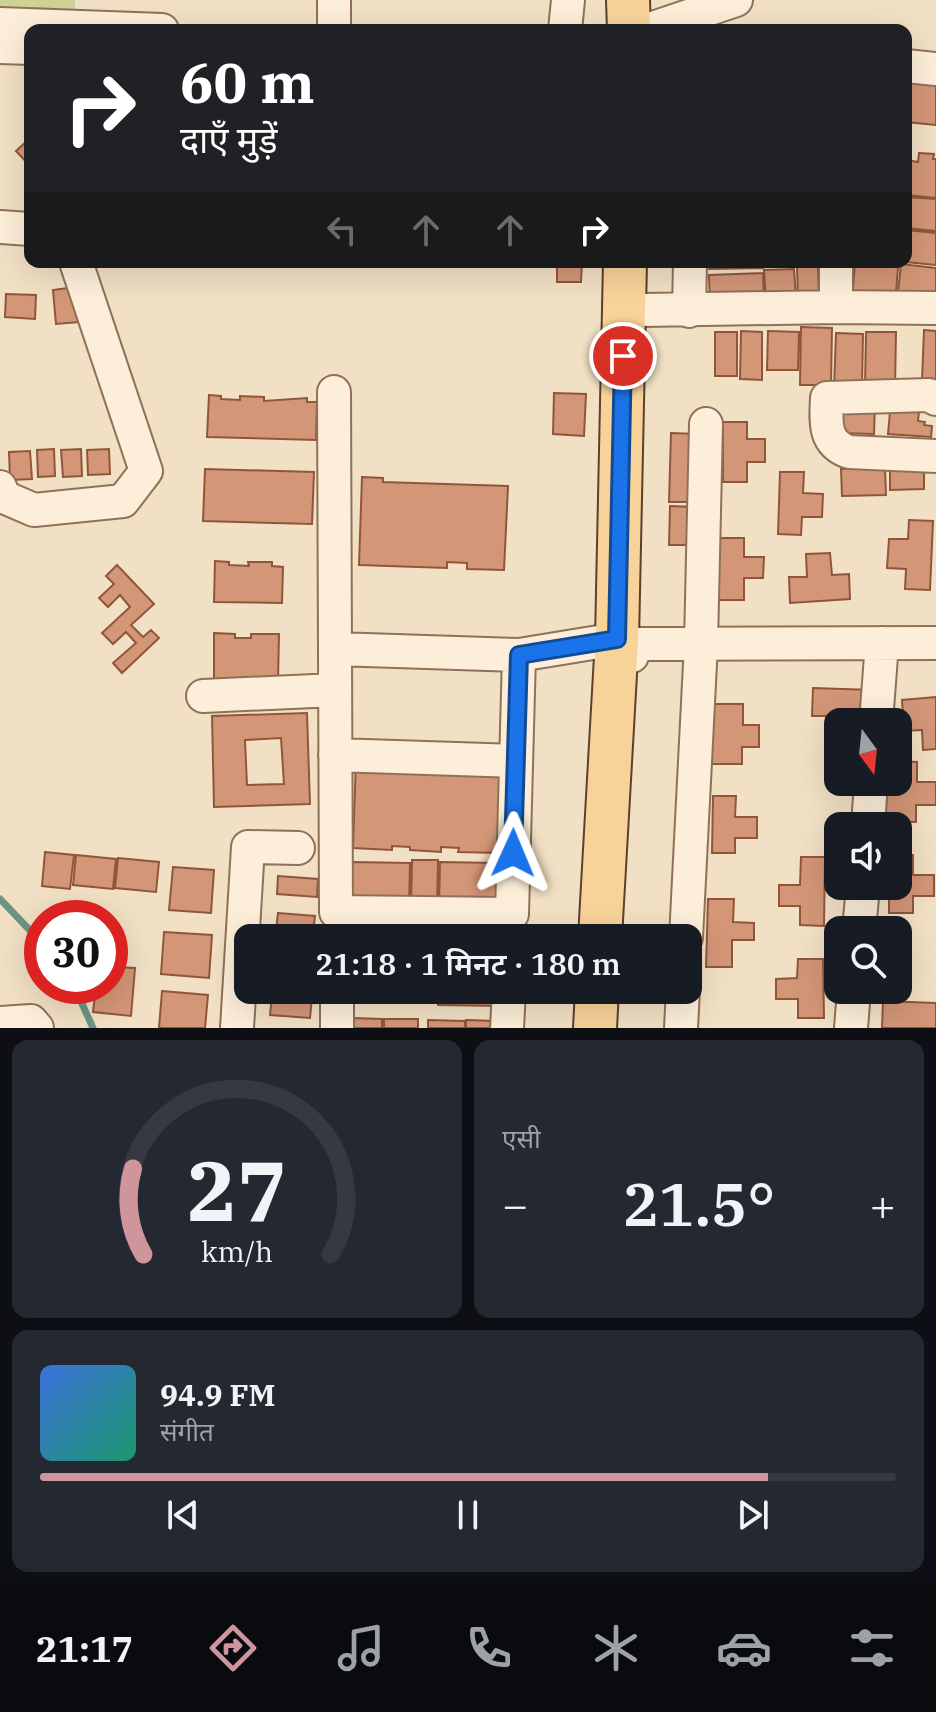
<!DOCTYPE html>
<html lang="hi">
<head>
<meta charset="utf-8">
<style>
	:root { --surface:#171b24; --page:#242831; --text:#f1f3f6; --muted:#9ea1a6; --line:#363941; --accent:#ce959c }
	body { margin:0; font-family:"IBM Plex Serif","Noto Sans Devanagari",serif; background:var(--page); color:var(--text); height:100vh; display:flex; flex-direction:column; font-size:30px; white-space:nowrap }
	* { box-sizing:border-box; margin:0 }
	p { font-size:26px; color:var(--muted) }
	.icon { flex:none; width:44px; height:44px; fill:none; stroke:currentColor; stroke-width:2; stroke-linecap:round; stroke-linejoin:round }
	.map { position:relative; height:1028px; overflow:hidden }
	.panel { display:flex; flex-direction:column; gap:12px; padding:12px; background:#0d0f14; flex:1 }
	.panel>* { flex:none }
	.top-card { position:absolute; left:24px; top:24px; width:888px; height:244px; border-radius:16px; box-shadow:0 8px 32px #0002; background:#202124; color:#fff; overflow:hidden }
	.needle { width:52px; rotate:165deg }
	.tools { position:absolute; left:824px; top:708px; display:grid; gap:16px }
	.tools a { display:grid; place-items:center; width:88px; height:88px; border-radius:16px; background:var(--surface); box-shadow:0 8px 32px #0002; font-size:40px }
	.speed { position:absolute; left:24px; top:900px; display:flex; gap:16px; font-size:40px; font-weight:700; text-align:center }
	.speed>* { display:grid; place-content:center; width:104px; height:104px; border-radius:50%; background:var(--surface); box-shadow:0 8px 32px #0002; line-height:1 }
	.speed .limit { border:12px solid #d22; background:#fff; color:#111 }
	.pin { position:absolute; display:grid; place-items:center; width:68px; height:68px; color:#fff; margin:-34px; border:4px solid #fff; border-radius:50%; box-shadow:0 2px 8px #0007 }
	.me { position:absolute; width:88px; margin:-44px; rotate:1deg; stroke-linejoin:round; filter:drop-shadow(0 0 6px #0008) }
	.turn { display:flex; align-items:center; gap:28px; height:168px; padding:0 24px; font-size:36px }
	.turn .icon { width:104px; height:104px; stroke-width:2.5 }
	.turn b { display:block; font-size:56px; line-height:68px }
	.lanes { display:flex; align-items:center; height:76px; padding:0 24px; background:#0003; justify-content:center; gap:40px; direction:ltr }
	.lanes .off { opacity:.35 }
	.big { font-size:60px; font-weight:600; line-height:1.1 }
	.panel .tile { flex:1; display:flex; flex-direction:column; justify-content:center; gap:12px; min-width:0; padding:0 28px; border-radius:16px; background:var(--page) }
	.panel .dial { align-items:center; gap:0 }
	.dial svg { height:208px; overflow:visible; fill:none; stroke:var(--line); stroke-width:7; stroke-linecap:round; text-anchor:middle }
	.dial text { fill:var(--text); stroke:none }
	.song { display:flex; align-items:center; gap:24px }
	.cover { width:96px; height:96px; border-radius:12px; background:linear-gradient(135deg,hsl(220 70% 55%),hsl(160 70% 35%)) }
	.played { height:8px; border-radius:4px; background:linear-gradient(90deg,var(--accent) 85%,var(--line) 85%) }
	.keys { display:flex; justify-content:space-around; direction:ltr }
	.heat { display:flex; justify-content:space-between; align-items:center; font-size:44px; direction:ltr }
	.panel .tiles { flex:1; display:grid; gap:12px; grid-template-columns:1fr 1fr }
	.tile:last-child { grid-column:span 2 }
	.trip { position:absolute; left:234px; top:924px; width:468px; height:80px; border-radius:16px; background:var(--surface); box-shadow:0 8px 32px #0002; font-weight:600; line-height:80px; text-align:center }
	.tabs { display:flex; height:128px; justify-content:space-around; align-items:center; background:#090b0e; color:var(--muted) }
	.tabs .icon { width:56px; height:56px }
	.tabs .selected { color:var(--accent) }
	.tabs b { font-size:36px; color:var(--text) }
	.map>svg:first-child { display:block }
	.green { fill:#cfd196 }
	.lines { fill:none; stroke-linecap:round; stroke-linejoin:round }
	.stream { stroke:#6c9487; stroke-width:7 }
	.building { fill:#d39677; stroke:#90563c; stroke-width:2; fill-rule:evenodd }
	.minor-casing { stroke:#8f7158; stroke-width:36 }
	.major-casing { stroke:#5c3f2d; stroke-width:46 }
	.minor { stroke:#fceed8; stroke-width:32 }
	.major { stroke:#f8d399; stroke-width:42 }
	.route-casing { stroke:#114b97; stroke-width:20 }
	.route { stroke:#1a73e8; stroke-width:14 }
</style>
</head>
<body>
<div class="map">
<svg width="936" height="1028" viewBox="0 0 936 1028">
	<rect width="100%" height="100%" fill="#f2e0c4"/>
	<path class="green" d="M0 0H75V11L0 9Z"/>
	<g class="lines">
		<path class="stream" d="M0 899 42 943
			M74 986 93 1028"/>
	</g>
	<path class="building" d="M908 73 936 76V125L906 122Z
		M30 138V166L16 151Z
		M919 153 934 154 933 159H936V198L906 195V160L918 162Z
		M906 197 936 199V231L906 228Z
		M906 230 936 233V265L906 262Z
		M557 262H582L581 282H557Z
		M709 262H762L763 268 709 269Z
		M764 262H818V264L765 265Z
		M855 263 898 267 895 305 852 301Z
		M901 264 936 268V305L897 302Z
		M797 266H818L819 302 798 303Z
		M794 269 796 300 766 302 764 270Z
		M763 273 764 301 710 304 709 275Z
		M75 287 79 322 56 324 53 290Z
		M6 294 36 295 35 319 5 317Z
		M801 327 832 328 831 385H800Z
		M924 330 936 331V380H922Z
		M741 331 762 332V380L740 379Z
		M768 331 799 332 798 370H767Z
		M715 332H737V376H715Z
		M866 332H896L895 387 865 386Z
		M836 333 863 334 862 389 834 388Z
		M554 393 586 394 584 436 553 434Z
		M209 395 221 396V399L240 400V396L264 397V401L307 398V402H317L316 440 207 437Z
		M891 401 920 403 918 421 925 422 924 425 932 426 931 437 888 434Z
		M840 404H875L874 434 839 433Z
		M723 422H747V439H765V462H747V482H723Z
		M671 433 697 434 694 502H669Z
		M54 449 55 476 38 477 37 450Z
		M81 449 82 476 63 477 61 450Z
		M109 449 110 474 88 475 87 450Z
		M30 451 32 479 10 480 9 452Z
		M885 468 886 495 842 496 841 469Z
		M205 469 314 472 312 524 203 521Z
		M924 470V489L890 490V471Z
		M780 472H804L803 493 823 494 822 517H802L801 535 778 534Z
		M362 477 383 478V482L508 486 504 570 467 569V563L447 562V568L359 565Z
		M670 506 695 507 694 545H669Z
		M909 520 933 521 930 590 905 589 906 569 887 568 889 539H908Z
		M717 538H744V557H764L763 578H744V600H717Z
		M830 553 832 575 849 574 850 599 790 603 789 577H807L806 554Z
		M215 561 229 562V565L249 566 248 562H272V566L283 567 282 603 214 602Z
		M117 565 154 604 131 625 143 637 151 630 159 638 122 673 113 663 136 643 126 632 113 644 102 633 130 607 120 595 108 607 99 598 114 584 106 576Z
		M214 633 235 634V638H251V634H279L278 683 225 678V683H214Z
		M813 688 873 690 872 718 857 717V722H838V738H825L826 716H812Z
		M936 697V749L923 750 922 730 904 731 902 700Z
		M712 704H743V725H759V747H742V764H710Z
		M307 713 310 804 214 807 212 716ZM281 738 284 784 247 785 245 740Z
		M356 759 503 768 500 853 458 852 459 848 441 847V852L410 850V847L392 846V850L353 848Z
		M898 761 917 762V782H936V805H916V822L884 821 885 782H898Z
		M713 796H736L735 817H757V838H735V853H712Z
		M45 852 74 855 70 889 42 886Z
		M76 855 116 859 113 889 73 885Z
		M898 855H913V875H934V896H913V913H889V886H898Z
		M801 857H825L824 926 800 925V906H779V885H800Z
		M118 858 159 862 156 892 115 888Z
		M412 860H438L437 908H411Z
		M352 862 410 863 409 907 351 906Z
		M440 862 498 863 497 909 439 908Z
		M173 867 214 870 211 913 169 910Z
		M278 876 318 879 317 897 277 894Z
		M708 899H734L733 922 754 923V940H732V967H706Z
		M278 913 315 916 313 933 276 930Z
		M164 932 212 935 209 978 161 974Z
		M798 959H823L824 1018H798V999H776V979L797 978Z
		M110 960 118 961 117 967 135 968 131 1016 93 1012 96 986H94H110Z
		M350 990H414L413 1002 350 1001Z
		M438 990H501V1006L438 1005Z
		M162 991 208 995 205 1028H159Z
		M272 994 312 997 310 1018 270 1015Z
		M883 1001 936 1003V1028H882Z
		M353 1018 382 1019V1028H353Z
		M384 1019H418V1028H384Z
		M428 1020 465 1021V1028H428Z
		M466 1020 496 1021V1028H466Z"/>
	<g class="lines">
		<g class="minor-casing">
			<path id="minor" d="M334 0V30
				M0 24 162 30
				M650 29 736 0
				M565 30 568 0
				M0 47 30 48
				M906 66 936 69
				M0 227 30 229
				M836 262V307
				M643 310 836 307 936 308
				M689 311 690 262
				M334 392 336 912 512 914 519 655
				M936 399 929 395 827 398C826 421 823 443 849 452L936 456
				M0 487 4 497 34 510 123 501 146 471 76 262
				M633 644 936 643
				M335 649 519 655 617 639 632 656
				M203 696 335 690
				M876 722 882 643
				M335 755 516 761
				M868 826 871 782
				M859 930 863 886
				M686 938 701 644 706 424
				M0 1023 31 1021 37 1028
				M237 1028 248 847 298 848
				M337 1028V990
				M507 1028 509 990
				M681 1028 683 990
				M851 1028 854 990"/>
		</g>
		<g class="major-casing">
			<path id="major" d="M628 0 629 30
				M600 938 617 639 625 262
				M595 1028 597 990"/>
		</g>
		<use href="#minor" class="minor"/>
		<use href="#major" class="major"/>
	</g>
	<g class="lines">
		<g class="route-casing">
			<path id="route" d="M513 853 519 655 617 639 623 356"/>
		</g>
		<use href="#route" class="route"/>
	</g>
</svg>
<div class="tools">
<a><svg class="needle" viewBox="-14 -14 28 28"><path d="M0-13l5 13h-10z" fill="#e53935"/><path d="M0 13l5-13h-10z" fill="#9ea1a6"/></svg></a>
<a><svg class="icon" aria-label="sound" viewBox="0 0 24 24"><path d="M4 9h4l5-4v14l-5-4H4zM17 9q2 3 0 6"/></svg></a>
<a><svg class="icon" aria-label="search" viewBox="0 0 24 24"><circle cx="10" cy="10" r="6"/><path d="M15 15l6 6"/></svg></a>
</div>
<div class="speed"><div class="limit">30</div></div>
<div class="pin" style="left:623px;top:356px;background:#d93025"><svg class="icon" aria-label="arrive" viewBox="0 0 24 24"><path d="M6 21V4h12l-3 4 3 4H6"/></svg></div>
<svg class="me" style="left:513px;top:853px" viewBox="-20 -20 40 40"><path d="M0-17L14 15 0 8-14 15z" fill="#1a73e8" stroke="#fff" stroke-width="4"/></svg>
<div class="trip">21:18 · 1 मिनट · 180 m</div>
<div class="top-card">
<div class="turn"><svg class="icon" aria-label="right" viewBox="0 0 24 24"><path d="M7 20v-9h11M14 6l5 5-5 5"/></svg><div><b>60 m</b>दाएँ मुड़ें</div></div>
<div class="lanes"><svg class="icon off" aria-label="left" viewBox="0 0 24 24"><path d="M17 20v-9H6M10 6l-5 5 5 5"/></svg><svg class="icon off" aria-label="ahead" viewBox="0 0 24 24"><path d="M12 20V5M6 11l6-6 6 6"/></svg><svg class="icon off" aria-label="ahead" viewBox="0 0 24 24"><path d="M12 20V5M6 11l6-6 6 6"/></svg><svg class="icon" aria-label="right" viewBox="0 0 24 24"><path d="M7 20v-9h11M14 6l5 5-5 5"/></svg></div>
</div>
</div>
<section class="panel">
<div class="tiles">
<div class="tile dial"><svg viewBox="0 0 100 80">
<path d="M14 69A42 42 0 1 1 86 69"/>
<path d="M14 69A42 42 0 0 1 10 36" stroke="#ce959c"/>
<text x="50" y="56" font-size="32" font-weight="700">27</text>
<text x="50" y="72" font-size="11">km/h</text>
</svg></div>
<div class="tile"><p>एसी</p>
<div class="heat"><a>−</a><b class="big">21.5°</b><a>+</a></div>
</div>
<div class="tile">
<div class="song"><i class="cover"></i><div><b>94.9 FM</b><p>संगीत</p></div></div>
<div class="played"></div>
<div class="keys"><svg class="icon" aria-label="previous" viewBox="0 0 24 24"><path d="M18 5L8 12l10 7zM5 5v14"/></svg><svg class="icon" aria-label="pause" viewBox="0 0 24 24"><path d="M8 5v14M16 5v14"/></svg><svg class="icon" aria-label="next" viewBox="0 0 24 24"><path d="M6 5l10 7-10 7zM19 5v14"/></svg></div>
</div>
</div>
</section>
<nav class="tabs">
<b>21:17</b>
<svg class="icon selected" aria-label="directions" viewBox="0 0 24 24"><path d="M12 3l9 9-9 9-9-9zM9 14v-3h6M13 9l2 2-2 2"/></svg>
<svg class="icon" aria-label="music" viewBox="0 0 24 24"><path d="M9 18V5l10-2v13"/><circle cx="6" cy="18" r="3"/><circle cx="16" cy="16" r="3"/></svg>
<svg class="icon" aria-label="phone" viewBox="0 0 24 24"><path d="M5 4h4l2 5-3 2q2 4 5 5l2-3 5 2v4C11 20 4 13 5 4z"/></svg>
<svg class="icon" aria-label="climate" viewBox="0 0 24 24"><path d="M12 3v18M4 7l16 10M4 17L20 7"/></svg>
<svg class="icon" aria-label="car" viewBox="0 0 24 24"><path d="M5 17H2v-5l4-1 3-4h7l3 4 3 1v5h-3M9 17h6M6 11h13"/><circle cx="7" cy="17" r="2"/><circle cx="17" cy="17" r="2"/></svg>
<svg class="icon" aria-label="filters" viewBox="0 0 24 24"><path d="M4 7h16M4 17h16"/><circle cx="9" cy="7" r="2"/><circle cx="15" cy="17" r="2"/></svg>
</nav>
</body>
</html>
